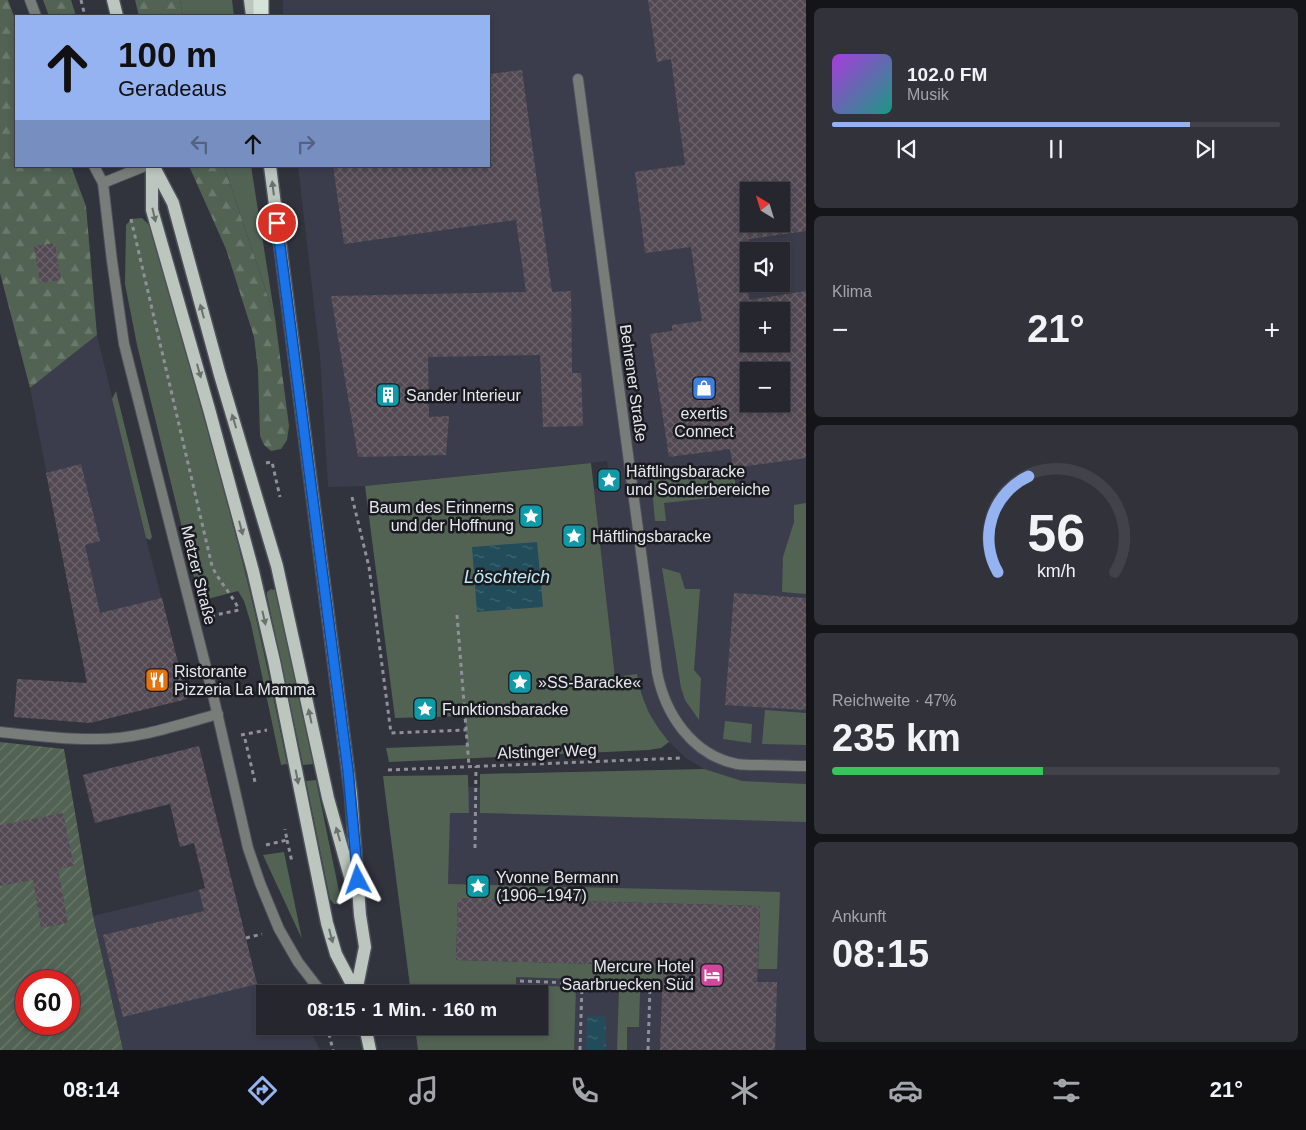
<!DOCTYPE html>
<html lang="de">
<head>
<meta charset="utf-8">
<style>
	:root { --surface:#25262e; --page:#31323a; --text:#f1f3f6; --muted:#a3a5aa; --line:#42434a; --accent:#95b2f1 }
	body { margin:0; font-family:Helvetica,sans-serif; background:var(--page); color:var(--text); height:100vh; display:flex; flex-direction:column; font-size:19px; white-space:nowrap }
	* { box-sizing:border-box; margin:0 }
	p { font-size:16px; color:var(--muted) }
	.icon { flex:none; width:28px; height:28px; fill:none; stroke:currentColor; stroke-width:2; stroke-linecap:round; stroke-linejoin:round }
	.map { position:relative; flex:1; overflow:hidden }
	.panel { display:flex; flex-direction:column; gap:8px; padding:8px; background:#141519; width:500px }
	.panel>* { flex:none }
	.top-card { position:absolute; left:15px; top:15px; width:475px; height:152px; border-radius:0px; box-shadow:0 2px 8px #0003,0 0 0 1px var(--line); background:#95b2f1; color:#111; overflow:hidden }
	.needle { width:32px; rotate:322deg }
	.controls { position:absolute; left:740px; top:182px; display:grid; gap:10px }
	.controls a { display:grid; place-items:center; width:50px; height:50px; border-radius:0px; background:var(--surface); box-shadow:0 2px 8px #0003,0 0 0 1px var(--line); font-size:25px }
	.speed { position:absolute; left:15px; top:970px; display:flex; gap:10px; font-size:25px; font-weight:700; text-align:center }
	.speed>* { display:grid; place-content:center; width:65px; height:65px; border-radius:50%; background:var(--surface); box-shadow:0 2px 8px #0003,0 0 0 1px var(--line); line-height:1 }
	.speed .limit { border:8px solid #d22; background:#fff; color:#111 }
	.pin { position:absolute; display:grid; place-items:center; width:42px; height:42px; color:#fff; margin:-21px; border:2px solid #fff; border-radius:50%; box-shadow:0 1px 5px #0007 }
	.me { position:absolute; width:55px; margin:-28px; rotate:356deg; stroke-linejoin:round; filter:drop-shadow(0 0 4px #0008) }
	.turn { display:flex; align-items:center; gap:18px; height:105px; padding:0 20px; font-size:22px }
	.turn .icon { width:65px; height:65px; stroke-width:2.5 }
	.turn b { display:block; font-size:35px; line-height:42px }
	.lanes { display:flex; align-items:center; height:48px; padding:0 20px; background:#0003; justify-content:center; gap:25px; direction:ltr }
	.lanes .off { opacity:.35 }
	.big { font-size:38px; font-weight:700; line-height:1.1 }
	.panel .tile { flex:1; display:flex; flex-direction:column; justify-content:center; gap:8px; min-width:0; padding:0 18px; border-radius:8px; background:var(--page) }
	.panel .dial { align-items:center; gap:0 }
	.dial svg { height:130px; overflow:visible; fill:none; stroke:var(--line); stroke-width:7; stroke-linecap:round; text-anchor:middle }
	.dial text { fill:var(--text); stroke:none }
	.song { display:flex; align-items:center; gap:15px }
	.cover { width:60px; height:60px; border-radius:8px; background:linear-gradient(135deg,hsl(280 70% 55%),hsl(170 70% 35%)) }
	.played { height:5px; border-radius:2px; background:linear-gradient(90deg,var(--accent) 80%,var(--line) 80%) }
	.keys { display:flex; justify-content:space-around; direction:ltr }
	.heat { display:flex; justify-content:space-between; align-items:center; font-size:28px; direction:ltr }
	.charge { height:8px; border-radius:4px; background:linear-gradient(90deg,#34c759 47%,var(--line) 0) }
	.trip { position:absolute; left:256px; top:985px; width:292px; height:50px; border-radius:0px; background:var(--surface); box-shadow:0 2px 8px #0003,0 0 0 1px var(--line); font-weight:700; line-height:50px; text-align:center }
	.dock { display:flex; height:80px; justify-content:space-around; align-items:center; background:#0f0f12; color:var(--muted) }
	.dock .icon { width:35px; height:35px }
	.dock .on { color:var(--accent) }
	.dock b { font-size:22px; color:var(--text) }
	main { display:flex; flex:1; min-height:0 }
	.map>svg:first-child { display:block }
	.built { fill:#3b3d4c; fill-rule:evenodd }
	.grass { fill:#526354 }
	.forest { fill:url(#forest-firs) }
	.garden { fill:url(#garden-furrows); fill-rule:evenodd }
	.water { fill:url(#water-ripples) }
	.building { fill:url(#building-cross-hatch); fill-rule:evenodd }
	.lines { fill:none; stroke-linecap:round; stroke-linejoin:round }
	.minor-casing { stroke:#4e505a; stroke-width:12 }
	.primary-casing { stroke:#4e505a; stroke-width:15 }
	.motorway-casing { stroke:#4e505a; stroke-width:18 }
	.path { stroke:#8f9099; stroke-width:3; stroke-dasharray:4 4; stroke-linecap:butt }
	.minor { stroke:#787d79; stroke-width:10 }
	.primary { stroke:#bcc6be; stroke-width:12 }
	.motorway { stroke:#d7e3d9; stroke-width:15 }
	.oneway { fill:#6b706f }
	.route-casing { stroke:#114b97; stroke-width:12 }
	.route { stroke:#1a73e8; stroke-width:9 }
	.labels { text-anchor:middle; stroke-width:5; stroke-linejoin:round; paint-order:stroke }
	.street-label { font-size:16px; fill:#e8e9f0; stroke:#1a1b20 }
	.poi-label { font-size:16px; fill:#e8e9f0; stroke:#1a1b20; text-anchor:start }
	.water-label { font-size:18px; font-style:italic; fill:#bfeaf8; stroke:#1a1b20 }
</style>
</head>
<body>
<main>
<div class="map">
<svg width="806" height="1050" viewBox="0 0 806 1050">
	<defs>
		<pattern id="forest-firs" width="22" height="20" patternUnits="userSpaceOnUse" patternTransform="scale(1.25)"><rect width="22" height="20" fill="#526354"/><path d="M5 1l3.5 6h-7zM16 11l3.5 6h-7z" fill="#6b796d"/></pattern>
		<pattern id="garden-furrows" width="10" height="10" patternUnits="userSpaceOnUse" patternTransform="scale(1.25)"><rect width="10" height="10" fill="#526354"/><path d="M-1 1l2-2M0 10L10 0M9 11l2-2" fill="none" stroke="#6b796d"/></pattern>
		<pattern id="water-ripples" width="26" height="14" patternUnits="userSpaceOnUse" patternTransform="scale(1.25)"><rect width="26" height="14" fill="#224c59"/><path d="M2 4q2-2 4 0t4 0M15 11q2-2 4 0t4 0" fill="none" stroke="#426671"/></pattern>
		<pattern id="building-cross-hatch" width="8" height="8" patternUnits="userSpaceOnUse" patternTransform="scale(1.25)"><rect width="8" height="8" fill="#524952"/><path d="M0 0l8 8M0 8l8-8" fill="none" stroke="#6b636b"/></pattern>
	</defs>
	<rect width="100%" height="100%" fill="#31333d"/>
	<path class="built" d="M283 0H806V1050H418L415 1026H540V994H411L384 787H480L704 769 686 758 669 742 653 722 645 705 637 675 615 677 594 489 610 488 607 461 365 486 328 487 320 357 298 166H489V16H283ZM749 191H781V224H749ZM749 251H781V284H749ZM749 311H781V344H749ZM749 371H781V404H749Z
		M97 335 146 538 187 699 98 721 79 641 30 388Z
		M232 882 265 1015V1026H308L320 1050H123L93 916Z"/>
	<path class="grass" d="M180 0H232L234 16H183Z
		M224 166H251L275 318Z
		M142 218 150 226C182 341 216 456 245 572 261 636 274 700 287 764L281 765 251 624 244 601 238 591 200 601 137 345 125 284 126 225 131 219Z
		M116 391 152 537 150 540 146 538 112 399Z
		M591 463 615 677 637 674C643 705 650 718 669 742L661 748 649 750 389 762 386 748 467 745 465 716 395 718 365 486Z
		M733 468 737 495 664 503 666 521H655L651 478Z
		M806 503V594L782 592 783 557 794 522V505Z
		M662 568 680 573 685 589H700L694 670 701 678 699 720 685 700 681 688Z
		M271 589 275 590 277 593 313 764 303 765 267 596V592Z
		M765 710 806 713V745L762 744Z
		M725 721 752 724 751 743 723 739Z
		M704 769 742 781 806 784V822L480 813V774Z
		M468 775 469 813H450L448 884 780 892 777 969H758L760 906 458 898 456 960 668 966 667 982 516 977V985L576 987 574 1050H418L415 1026H540V994H411L383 776Z
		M316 780 340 896V902L337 904H334L330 899 306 781Z
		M284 852 302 939 263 855Z
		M619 990 640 991 639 1027H627V1050H617Z"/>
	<path class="forest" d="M0 0H8L16 22V166H71L86 206 97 335 30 388 0 273Z
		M43 0H71L76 16H49Z
		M135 0H180L183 16H139Z
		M189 166H224L275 318 289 426 287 440 281 449 271 451 264 445 260 436 258 370 254 337 226 249Z"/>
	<path class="garden" d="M0 742 64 749 93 916 123 1050H0ZM26 981H69V1024H26Z"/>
	<path class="water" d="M537 542 543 607 477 612 472 547Z
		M587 1016 606 1017V1050H586Z"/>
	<path class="building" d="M648 0H806V231L749 239V300L806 291V458L733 468 730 449 669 457 650 334 672 331V325L702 321 691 247 645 253 635 172 685 165 671 59 657 62ZM749 191H781V224H749ZM749 311H781V344H749ZM749 371H781V404H749Z
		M522 70 552 292 571 291 572 373H581L583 426 543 427 540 355 428 357 429 417 449 416 446 455 358 457 331 296 526 292 516 220 344 244 333 166H489V74Z
		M55 243 61 280 40 283 34 246Z
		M81 464 100 541 85 545 100 613 162 598 187 699 90 723 14 717 17 679 87 683 46 473Z
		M734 593 806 598V710L725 705Z
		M199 746 257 984 123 1017 103 935 204 911 199 890 205 888 194 843 180 847 170 804 95 823 83 775Z
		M63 813 74 866 58 869 68 923 41 928 33 880 0 886V825Z
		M458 898 760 906 757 982H777L775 1050H660L663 966 456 960Z"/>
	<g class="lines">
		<g class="minor-casing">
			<path id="minor" d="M30 0 36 16
				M578 79 657 672C665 714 692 755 737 764 744 765 753 765 760 765 775 765 791 766 806 766
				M94 166 103 183 112 261 124 344 213 695 248 848 260 883 279 929 298 962 318 988 333 994
				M103 183 145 166
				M0 732C32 735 64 740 97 739 138 739 178 725 218 714"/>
		</g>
		<g class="primary-casing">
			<path id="primary" d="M113 0 117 16
				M250 0 252 16
				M152 166V210L209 409 253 571 274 661 327 923 336 954 357 994
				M270 166 351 794 360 915 365 947 356 992
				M154 167 173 203 220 375 277 566 328 798 353 888
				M365 1026 370 1050"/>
		</g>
		<g class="motorway-casing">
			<path id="motorway" d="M261 16V0"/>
		</g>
		<path class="path" d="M81 0 85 16
			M131 219 212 566C219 582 232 594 239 610
			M266 463 272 462 280 497
			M352 497 369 567 391 733 466 730
			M457 615 469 766
			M211 616 239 610
			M241 735 267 730
			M245 739 255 782
			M388 770 682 758
			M287 840 292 862
			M266 845 287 840 285 829
			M475 848 476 766
			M246 938 262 934
			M520 981 677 987
			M327 1026 333 1050
			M580 1050 582 984
			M648 1050 650 987"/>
		<use href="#minor" class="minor"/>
		<use href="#primary" class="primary"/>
		<use href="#motorway" class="motorway"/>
	</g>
	<defs><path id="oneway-solid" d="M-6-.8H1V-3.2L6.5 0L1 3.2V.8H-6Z" transform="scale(1.25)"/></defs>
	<g class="oneway">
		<use href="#oneway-solid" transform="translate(273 188) rotate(-97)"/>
		<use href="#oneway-solid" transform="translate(154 215) rotate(77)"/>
		<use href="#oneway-solid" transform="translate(202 311) rotate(-105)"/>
		<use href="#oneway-solid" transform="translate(199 371) rotate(74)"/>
		<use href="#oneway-solid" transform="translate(234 421) rotate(-107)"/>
		<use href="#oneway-solid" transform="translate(241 528) rotate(75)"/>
		<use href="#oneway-solid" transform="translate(264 618) rotate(77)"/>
		<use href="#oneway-solid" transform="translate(310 716) rotate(-102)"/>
		<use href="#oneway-solid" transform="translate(297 777) rotate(79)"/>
		<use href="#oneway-solid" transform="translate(338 834) rotate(-106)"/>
		<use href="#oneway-solid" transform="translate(331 936) rotate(75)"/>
	</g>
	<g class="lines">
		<g class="route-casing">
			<path id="route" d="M277 223 348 771 358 880"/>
		</g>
		<use href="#route" class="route"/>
	</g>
	<defs>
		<g id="shop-square" transform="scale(1.25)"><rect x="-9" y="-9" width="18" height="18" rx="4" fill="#3f7fe0" stroke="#1a1b20"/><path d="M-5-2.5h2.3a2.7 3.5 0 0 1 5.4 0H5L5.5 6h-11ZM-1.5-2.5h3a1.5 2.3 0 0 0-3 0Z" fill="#fff"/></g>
		<g id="building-square" transform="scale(1.25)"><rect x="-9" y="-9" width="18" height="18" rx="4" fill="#0f9aa8" stroke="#1a1b20"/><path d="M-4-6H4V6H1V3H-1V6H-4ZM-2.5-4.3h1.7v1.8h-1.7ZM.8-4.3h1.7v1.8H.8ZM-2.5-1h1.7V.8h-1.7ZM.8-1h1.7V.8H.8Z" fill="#fff"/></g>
		<g id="sight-square" transform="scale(1.25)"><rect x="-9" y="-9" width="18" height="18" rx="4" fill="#0f9aa8" stroke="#1a1b20"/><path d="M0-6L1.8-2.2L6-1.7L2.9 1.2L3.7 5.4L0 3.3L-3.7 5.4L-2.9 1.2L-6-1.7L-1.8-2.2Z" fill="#fff"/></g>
		<g id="restaurant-square" transform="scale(1.25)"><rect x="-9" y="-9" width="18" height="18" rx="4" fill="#e8710a" stroke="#1a1b20"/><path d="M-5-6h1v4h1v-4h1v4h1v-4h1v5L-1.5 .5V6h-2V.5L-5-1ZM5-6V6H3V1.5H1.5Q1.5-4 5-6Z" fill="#fff"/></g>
		<g id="hotel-square" transform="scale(1.25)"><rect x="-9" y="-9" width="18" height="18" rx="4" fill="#d1479c" stroke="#1a1b20"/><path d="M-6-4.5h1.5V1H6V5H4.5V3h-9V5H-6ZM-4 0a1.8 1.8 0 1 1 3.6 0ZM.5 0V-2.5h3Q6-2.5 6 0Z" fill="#fff"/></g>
	</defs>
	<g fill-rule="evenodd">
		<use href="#shop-square" x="704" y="388"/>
		<use href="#building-square" x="388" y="395"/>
		<use href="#sight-square" x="609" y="480"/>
		<use href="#sight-square" x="531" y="516"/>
		<use href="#sight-square" x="574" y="536"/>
		<use href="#restaurant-square" x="157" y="680"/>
		<use href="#sight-square" x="520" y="682"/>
		<use href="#sight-square" x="425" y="709"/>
		<use href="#sight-square" x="478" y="886"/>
		<use href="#hotel-square" x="712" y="975"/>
	</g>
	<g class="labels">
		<g class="street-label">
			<text transform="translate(634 383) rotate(82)" y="6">Behrener Straße</text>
			<text transform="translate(199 575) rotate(76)" y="6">Metzer Straße</text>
			<text transform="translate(547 751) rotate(-2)" y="6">Alstinger Weg</text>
		</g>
		<g class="poi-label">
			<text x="406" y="401">Sander Interieur</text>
			<text x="704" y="419" text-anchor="middle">exertis<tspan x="704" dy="18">Connect</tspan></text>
			<text x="626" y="477">Häftlingsbaracke<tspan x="626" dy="18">und Sonderbereiche</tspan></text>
			<text x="514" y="513" text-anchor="end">Baum des Erinnerns<tspan x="514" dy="18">und der Hoffnung</tspan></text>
			<text x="592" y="542">Häftlingsbaracke</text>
			<text x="174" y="677">Ristorante<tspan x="174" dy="18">Pizzeria La Mamma</tspan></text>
			<text x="538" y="688">»SS-Baracke«</text>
			<text x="442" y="715">Funktionsbaracke</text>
			<text x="496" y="883">Yvonne Bermann<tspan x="496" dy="18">(1906–1947)</tspan></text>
			<text x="694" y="972" text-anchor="end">Mercure Hotel<tspan x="694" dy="18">Saarbruecken Süd</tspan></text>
		</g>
		<g class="water-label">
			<text x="507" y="583">Löschteich</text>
		</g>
	</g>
</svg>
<div class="controls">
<a><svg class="needle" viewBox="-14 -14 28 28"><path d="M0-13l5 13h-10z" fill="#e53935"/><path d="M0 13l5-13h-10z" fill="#a3a5aa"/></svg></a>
<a><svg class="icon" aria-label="sound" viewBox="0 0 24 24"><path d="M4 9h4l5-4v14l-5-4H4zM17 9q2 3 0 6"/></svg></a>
<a>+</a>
<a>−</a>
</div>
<div class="speed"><div class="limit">60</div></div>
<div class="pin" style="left:277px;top:223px;background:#d93025"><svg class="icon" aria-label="arrive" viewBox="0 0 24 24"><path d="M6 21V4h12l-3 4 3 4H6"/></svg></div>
<svg class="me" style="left:358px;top:880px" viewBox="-20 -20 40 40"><path d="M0-17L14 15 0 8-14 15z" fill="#1a73e8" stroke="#fff" stroke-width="4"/></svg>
<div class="trip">08:15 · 1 Min. · 160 m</div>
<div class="top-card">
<div class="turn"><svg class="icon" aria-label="ahead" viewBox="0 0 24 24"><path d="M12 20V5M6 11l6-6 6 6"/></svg><div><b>100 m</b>Geradeaus</div></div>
<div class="lanes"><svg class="icon off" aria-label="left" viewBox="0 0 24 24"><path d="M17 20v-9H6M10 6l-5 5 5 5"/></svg><svg class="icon" aria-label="ahead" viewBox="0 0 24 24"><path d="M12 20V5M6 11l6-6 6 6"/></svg><svg class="icon off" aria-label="right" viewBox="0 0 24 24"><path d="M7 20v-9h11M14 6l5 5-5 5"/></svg></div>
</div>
</div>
<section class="panel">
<div class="tile">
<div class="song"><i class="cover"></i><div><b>102.0 FM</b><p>Musik</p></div></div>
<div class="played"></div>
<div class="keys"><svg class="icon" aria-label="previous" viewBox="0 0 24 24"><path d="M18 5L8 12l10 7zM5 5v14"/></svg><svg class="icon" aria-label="pause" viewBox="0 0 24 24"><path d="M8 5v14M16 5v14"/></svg><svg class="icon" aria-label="next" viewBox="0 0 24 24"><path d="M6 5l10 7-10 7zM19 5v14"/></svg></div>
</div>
<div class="tile"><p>Klima</p>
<div class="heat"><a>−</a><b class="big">21°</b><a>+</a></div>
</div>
<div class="tile dial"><svg viewBox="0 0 100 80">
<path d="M14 69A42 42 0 1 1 86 69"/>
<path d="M14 69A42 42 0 0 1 33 10" stroke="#95b2f1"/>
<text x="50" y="56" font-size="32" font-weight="700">56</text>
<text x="50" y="72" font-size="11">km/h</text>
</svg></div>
<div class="tile"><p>Reichweite · 47%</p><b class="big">235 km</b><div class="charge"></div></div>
<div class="tile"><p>Ankunft</p><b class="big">08:15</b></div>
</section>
</main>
<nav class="dock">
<b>08:14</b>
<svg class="icon on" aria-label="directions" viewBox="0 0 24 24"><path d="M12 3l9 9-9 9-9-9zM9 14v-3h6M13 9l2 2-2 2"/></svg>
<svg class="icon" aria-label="music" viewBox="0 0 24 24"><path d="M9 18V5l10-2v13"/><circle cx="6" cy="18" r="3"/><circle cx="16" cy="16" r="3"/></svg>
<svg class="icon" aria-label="phone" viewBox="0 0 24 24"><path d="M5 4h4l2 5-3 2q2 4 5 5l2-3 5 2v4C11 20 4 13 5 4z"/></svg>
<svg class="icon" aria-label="climate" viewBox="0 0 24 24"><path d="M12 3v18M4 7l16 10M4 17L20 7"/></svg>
<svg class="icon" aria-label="car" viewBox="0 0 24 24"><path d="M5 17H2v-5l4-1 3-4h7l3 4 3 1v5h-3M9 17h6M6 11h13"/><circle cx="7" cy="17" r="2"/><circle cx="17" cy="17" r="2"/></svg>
<svg class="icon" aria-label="filters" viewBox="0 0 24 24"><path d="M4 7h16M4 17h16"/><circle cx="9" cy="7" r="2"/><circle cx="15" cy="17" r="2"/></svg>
<b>21°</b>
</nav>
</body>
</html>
